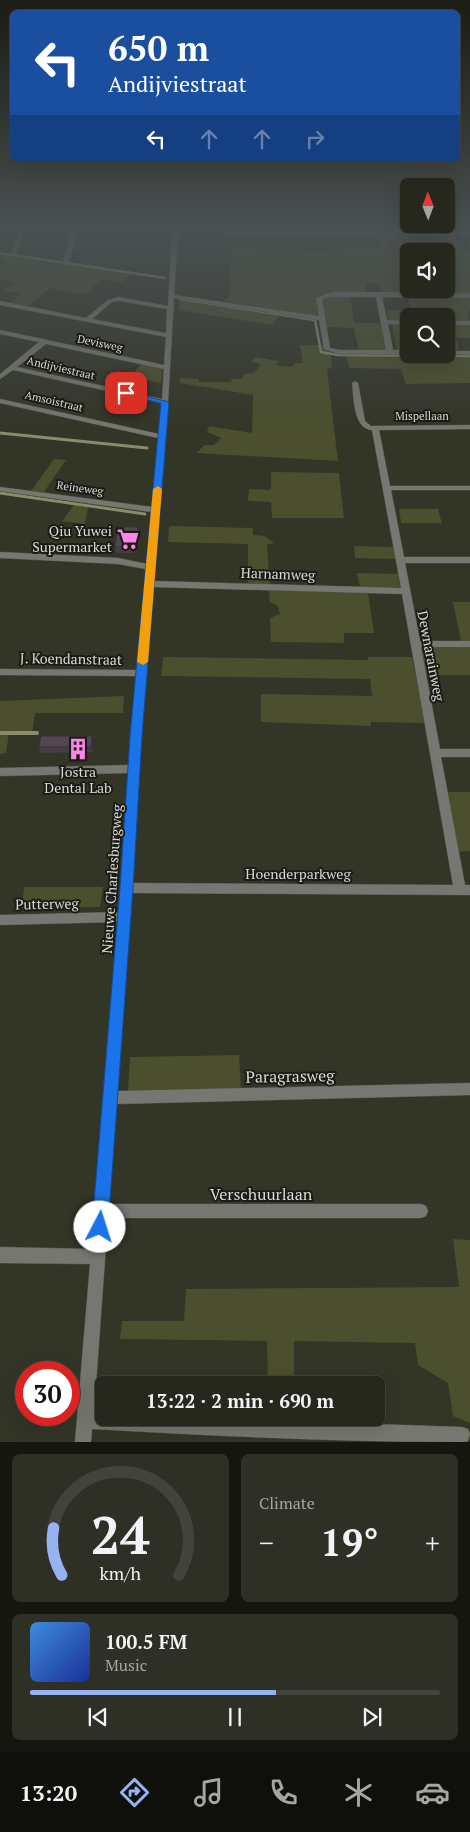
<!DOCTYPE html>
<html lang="en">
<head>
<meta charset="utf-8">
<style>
	:root { --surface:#26281d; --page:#2e3026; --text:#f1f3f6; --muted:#a4a6a4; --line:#42443b; --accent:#95b2f1 }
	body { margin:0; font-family:"PT Serif",serif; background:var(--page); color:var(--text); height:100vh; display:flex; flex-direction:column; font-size:19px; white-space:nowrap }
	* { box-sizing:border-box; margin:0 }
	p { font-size:16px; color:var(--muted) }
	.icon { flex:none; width:28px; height:28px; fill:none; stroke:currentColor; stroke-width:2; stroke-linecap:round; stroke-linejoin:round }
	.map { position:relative; height:1442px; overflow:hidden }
	.drawer { display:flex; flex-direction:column; gap:12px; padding:12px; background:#151610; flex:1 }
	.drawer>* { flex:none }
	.hud { position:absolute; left:10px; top:10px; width:450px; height:152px; border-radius:8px; box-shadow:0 5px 20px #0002,0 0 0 1px var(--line); background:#1a4fa0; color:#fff; overflow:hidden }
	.needle { width:32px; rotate:359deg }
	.tools { position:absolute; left:400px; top:178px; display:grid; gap:10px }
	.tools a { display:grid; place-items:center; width:55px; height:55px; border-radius:8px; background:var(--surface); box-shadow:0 5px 20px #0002,0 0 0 1px var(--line); font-size:25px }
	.speed { position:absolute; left:15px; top:1361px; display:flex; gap:10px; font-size:25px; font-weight:700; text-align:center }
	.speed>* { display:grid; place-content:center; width:65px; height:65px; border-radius:50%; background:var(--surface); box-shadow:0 5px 20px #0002,0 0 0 1px var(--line); line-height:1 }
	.speed .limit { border:8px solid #d22; background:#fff; color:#111 }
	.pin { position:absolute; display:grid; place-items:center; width:42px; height:42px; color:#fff; margin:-21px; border-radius:10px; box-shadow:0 2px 8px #0006 }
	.me { position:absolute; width:55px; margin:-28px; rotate:5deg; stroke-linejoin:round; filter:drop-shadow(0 0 4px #0008) }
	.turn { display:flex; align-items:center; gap:18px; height:105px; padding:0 15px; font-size:22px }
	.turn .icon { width:65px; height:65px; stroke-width:2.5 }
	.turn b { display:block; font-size:35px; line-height:42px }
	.lanes { display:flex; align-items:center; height:48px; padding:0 15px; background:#0003; justify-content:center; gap:25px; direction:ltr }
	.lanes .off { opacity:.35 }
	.big { font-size:38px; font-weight:700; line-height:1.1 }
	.drawer .tile { flex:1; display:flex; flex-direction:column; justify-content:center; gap:8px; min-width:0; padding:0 18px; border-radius:8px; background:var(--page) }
	.drawer .dial { align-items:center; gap:0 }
	.dial svg { height:130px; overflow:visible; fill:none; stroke:var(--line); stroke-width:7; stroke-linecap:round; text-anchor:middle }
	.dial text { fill:var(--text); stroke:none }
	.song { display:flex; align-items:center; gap:15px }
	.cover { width:60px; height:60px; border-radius:8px; background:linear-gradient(135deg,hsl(210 70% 55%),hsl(230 70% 35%)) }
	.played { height:5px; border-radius:2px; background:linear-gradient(90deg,var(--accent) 60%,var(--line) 60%) }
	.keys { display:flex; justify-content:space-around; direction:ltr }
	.heat { display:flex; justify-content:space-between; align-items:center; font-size:28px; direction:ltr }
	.drawer .tiles { flex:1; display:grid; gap:12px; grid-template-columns:1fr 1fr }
	.tile:last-child { grid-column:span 2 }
	.trip { position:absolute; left:95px; top:1376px; width:290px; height:50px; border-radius:8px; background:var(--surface); box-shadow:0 5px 20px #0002,0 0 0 1px var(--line); font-weight:700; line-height:50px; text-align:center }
	.dock { display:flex; height:80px; justify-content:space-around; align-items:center; background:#0f100c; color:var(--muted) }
	.dock .icon { width:35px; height:35px }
	.dock .selected { color:var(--accent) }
	.dock b { font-size:22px; color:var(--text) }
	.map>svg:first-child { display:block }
	.green { fill:#4b4f2d; fill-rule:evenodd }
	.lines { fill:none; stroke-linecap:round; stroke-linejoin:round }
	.stream-far2 { stroke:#888c6a; stroke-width:2.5 }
	.stream-far1 { stroke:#888c6a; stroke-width:3 }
	.stream { stroke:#888c6a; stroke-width:4 }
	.minor-casing { stroke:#515346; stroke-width:1 }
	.minor { fill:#767770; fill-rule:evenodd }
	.wall { fill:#473c45 }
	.shaded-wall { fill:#3a3138 }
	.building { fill:#534650; stroke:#3a3138 }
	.route { fill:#1a73e8; stroke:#114b97 }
	.slow { fill:#f59e0b }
	.labels { text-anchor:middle; stroke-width:4; stroke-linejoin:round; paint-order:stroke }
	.far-street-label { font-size:11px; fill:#d9dad2; stroke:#1b1c16 }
	.poi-label { font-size:14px; fill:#d9dad2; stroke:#1b1c16; text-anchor:end }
	.street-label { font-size:14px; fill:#d9dad2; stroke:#1b1c16 }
	.near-street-label { font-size:16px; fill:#d9dad2; stroke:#1b1c16 }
</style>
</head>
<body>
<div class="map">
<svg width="470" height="1442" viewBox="0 0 470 1442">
	<rect width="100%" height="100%" fill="#333527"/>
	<path class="green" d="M377 234H406L411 250 447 251 441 234H454L461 251H470V295L382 294 379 282H365L367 294H320L316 298 318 314 315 315 223 301 230 295 232 248 323 251 355 248 380 249ZM409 251H446V289H409Z
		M0 254 131 274 122 282 103 279 84 295 51 288 27 306 10 303 21 294 4 291 15 282 0 279V267L7 261 0 260Z
		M350 296 354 323H384L388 350 359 351 354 328 325 327 322 299 324 297Z
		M408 297H470V311H468L470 322H446V316H431L429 311H412L413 316H409V322L389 320 387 310 411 311Z
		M180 299 280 315 272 325 179 310Z
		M392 324H409V351L398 350 396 348Z
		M446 324H470V338H456L460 352H446Z
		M300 345H322L325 350 331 352 332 368 327 369 338 461 196 453 205 445H214L221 438 207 432 209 426 252 433 253 395 180 383V378L199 379V382H230L232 379H242L245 374 254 373 260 366V364L251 362 255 357 279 361 276 365 292 367 295 363H303Z
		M346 353 470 354V383L406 384 401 369 349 368Z
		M141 364 162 368 161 383 130 377Z
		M54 459 66 460 44 492 31 491Z
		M271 472 339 473 344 518H272L271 502 248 501 249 489 271 490Z
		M74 505 88 507 85 524 62 521Z
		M399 509H438L442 523H401Z
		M169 526 253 528V535L265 536 274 543 267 545 270 586 248 585V544L168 542Z
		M354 546 394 547 396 559 355 558Z
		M357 573 398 574 400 587H360Z
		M269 590 368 593 374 633H344V643L271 642 270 618 280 614 278 606 270 602Z
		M453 602H470V641H461Z
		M431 646H470V675H426L422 649Z
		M163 657 368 660V657H412L425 723 371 722V726L261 722V694L372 696 370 679 161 676Z
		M124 696 123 713H35L32 733H9L6 753 0 754V701Z
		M447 792H470V851L458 852Z
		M24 887H103L100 907 22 908Z
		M239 1055 241 1089 128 1091 130 1057Z
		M453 1239 470 1240V1423L453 1416 448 1383 418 1365 415 1343 294 1341V1385H268L267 1341 120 1339 122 1321H184L186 1289 459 1287Z"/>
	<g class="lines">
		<path class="stream-far2" d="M0 253 165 278
			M334 293 470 294
			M180 299 315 320 321 352 338 355 470 356"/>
		<path class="stream-far1" d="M0 433 147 448
			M0 493 145 514"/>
		<path class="stream" d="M0 733H37"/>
		<g class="minor-casing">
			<path id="minor" d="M19 229H25L16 253 11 254Z
				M73 229H79L69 262 66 264 63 262Z
				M172 229H221L247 232 470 231V235L247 236 214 232H178L174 295 319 316 316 298 328 293 470 294V298L382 297 387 320 409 321V325L388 324 393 350H409V354H339L324 349 319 320 174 298 168 402 154 581 401 588 372 430C353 429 354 397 352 383L355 381 358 383 365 421 371 426 470 425V429L379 430 390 486H470V490H391L404 557H470V563H405L420 641H470V647H421L440 749H470V757H441L465 885H470V895L132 893 118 1091 470 1083V1095L117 1104 109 1204H421L426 1206 428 1211 426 1216 421 1218H108L94 1412 104 1413V1418H196L462 1427 468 1429 470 1434 468 1441 465 1442C341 1442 216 1436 92 1429L91 1442H75L90 1264 0 1263V1247L91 1249 118 922 0 925V915L119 912 129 773 0 776V768L129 765 136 676 0 675V669L137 670 146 569 118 564 0 558V552L118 558 147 564 151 512 0 491V487L152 507 158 438 0 403V399L159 434 161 403 13 370 0 379V374L39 342 0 334V330L164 365 166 337 0 305V301L86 318 108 300 119 297 168 306ZM329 297H376L386 350H339L330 348 322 299ZM119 301 167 309 166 333 92 319 112 302ZM46 344 164 369 162 399 17 367ZM153 587 402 594 453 885 133 883 141 736Z
				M446 321H470V325H446Z
				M446 351H470V355L444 354H446Z"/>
		</g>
		<use href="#minor" class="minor"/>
	</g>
	<path class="wall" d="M138 527V544H134L133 553H116L115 547Z
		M92 736 93 741 92 752 40 753 39 747Z"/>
	<path class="shaded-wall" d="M92 736 93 741 92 752 91 747Z"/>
	<path class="building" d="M117 527H138L137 539H133V547H115Z
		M41 736H92L91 747H39Z"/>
	<linearGradient id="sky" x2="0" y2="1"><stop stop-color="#1c1d15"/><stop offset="0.53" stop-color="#4a5152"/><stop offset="1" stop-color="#4a5152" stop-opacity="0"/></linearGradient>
	<rect width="470" height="431" fill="url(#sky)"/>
	<path class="route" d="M124 391 169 402 142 736 133 888 108 1227 106 1233 100 1235 94 1233 92 1227 120 888 130 736 161 403 124 395Z"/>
	<path class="slow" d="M158 486 162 489 148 662 143 665 137 662 153 489Z"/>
	<defs>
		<g id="supermarket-bare" transform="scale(1.725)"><path d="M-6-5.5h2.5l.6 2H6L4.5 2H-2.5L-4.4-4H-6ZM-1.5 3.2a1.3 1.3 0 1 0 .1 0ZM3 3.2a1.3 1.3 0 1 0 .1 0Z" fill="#fa87e7" stroke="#1b1c16" stroke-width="2.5" paint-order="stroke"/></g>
		<g id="building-bare" transform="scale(1.725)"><path d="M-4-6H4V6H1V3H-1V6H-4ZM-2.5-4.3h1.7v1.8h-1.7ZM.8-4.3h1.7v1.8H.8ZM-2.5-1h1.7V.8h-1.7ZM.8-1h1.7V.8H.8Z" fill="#fa87e7" stroke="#1b1c16" stroke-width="2.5" paint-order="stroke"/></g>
	</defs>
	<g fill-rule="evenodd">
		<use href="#supermarket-bare" x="128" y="539"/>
		<use href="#building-bare" x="78" y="749"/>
	</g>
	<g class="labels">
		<g class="far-street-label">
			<text transform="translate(100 343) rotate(12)" y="4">Devisweg</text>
			<text transform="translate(61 368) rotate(13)" y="4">Andijviestraat</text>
			<text transform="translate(54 401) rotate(13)" y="4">Amsoistraat</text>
			<text x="422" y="420">Mispellaan</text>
			<text transform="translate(80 488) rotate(8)" y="4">Reineweg</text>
		</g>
		<g class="poi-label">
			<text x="112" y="536">Qiu Yuwei<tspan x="112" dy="16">Supermarket</tspan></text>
			<text x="78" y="777" text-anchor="middle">Jostra<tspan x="78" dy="16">Dental Lab</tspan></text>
		</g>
		<g class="street-label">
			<text transform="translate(278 574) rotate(2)" y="5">Harnamweg</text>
			<text transform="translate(431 656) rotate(79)" y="5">Dewnarainweg</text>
			<text transform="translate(71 659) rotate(1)" y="5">J. Koendanstraat</text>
			<text x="298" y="879">Hoenderparkweg</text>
			<text transform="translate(112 879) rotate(-86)" y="5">Nieuwe Charlesburgweg</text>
			<text transform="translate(47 904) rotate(-1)" y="5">Putterweg</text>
		</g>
		<g class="near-street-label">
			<text transform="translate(290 1076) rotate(-1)" y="6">Paragrasweg</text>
			<text x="261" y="1200">Verschuurlaan</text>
		</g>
	</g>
</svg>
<div class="tools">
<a><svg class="needle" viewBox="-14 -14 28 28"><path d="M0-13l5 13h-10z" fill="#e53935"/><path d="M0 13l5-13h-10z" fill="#a4a6a4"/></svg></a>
<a><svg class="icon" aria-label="sound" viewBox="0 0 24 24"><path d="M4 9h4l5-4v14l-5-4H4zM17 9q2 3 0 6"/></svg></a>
<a><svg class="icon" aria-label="search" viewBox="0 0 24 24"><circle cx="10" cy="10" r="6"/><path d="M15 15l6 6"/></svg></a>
</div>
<div class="speed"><div class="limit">30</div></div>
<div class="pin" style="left:126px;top:393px;background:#d93025"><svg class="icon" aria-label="arrive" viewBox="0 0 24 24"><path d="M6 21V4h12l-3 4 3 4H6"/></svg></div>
<svg class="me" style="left:100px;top:1227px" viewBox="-20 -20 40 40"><circle r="19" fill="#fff"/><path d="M0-13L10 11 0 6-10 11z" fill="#1a73e8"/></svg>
<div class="trip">13:22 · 2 min · 690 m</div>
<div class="hud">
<div class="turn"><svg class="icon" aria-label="left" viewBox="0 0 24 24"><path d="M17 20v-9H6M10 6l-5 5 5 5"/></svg><div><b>650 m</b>Andijviestraat</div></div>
<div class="lanes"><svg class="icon" aria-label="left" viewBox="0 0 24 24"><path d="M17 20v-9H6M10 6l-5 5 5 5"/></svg><svg class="icon off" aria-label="ahead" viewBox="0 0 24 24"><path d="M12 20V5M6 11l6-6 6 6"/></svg><svg class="icon off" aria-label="ahead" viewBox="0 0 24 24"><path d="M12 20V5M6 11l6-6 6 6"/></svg><svg class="icon off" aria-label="right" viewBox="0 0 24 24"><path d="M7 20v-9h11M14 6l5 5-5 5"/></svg></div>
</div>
</div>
<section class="drawer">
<div class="tiles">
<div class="tile dial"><svg viewBox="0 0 100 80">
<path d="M14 69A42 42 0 1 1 86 69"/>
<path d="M14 69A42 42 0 0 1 9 40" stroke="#95b2f1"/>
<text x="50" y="56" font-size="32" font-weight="700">24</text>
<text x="50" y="72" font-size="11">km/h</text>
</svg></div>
<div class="tile"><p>Climate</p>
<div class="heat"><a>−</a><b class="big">19°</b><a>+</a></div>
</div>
<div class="tile">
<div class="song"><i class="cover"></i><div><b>100.5 FM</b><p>Music</p></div></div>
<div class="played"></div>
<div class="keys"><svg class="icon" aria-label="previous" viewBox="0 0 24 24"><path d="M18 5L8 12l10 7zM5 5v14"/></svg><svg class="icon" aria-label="pause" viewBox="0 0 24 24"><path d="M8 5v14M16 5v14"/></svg><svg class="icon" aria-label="next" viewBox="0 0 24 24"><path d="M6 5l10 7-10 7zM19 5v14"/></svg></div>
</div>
</div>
</section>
<nav class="dock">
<b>13:20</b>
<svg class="icon selected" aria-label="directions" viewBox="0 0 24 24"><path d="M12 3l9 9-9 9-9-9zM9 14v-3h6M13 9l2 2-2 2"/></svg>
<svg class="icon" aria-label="music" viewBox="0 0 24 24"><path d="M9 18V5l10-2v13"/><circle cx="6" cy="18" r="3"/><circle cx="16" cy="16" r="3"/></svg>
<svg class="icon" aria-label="phone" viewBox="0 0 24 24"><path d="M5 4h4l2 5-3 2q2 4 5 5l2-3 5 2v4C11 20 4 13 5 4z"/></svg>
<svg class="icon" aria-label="climate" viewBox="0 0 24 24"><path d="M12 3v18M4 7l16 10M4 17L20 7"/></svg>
<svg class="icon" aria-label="car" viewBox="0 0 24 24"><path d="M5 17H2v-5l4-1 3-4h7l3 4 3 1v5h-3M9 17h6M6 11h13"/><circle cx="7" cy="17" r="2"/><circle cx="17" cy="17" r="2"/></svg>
</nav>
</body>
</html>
